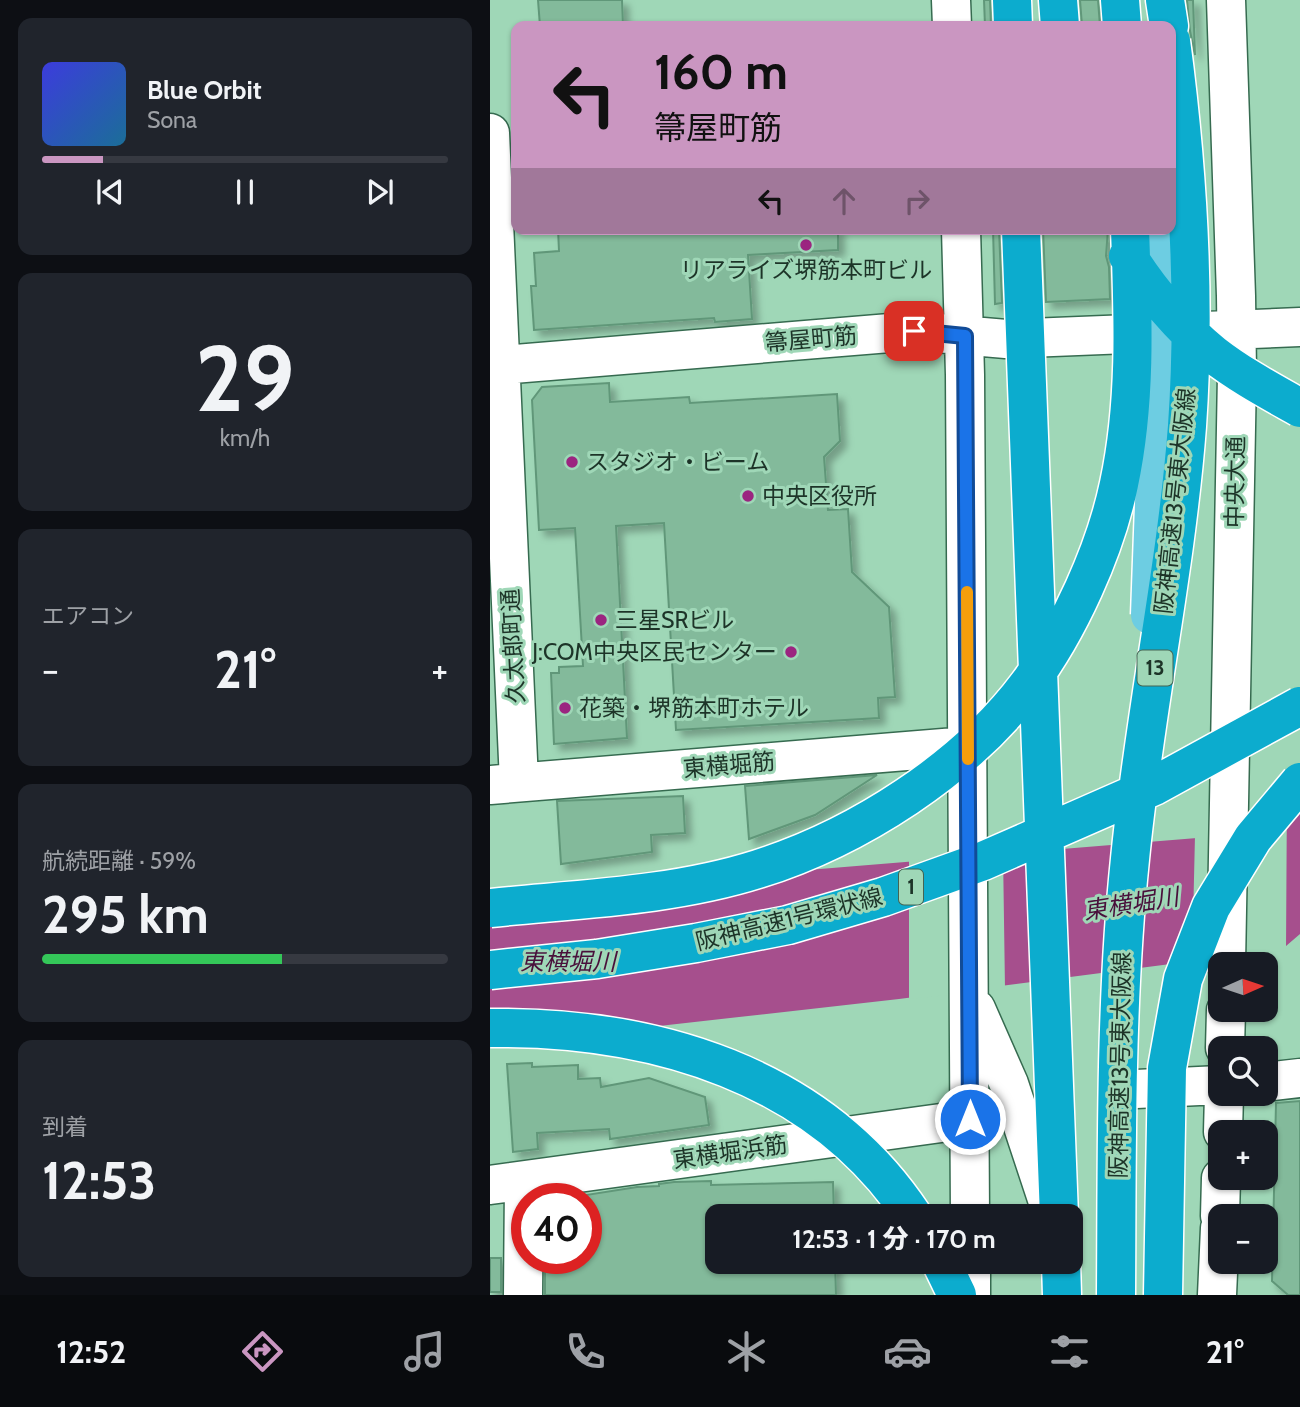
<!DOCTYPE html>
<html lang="ja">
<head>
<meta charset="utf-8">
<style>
	:root { --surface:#171b24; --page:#20242c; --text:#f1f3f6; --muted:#9ea1a6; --line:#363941; --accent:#ca96c1 }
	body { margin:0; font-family:Cabin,"Noto Sans JP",sans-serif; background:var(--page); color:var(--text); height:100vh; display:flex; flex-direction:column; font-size:26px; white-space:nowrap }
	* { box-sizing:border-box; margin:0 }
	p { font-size:23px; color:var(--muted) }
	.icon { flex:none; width:38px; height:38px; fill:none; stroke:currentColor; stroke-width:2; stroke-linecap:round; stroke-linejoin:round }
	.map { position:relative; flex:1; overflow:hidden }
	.panel { display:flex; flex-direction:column; gap:18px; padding:18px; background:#0d0f14; width:490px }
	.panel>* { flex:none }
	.banner { position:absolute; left:21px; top:21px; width:665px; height:214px; border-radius:14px; box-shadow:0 2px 5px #0004; background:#ca96c1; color:#111; overflow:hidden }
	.needle { width:46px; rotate:87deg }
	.fabs { position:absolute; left:718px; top:952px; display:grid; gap:14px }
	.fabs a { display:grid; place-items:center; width:70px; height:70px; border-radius:14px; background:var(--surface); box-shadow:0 2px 5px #0004; font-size:35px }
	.speed { position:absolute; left:21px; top:1183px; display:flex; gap:14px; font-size:35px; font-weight:700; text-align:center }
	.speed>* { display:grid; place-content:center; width:91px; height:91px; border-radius:50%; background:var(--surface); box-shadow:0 2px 5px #0004; line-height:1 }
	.speed .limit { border:10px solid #d22; background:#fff; color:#111 }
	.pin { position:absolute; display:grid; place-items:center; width:60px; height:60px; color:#fff; margin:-30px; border-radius:14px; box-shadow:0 4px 10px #0006 }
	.me { position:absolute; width:77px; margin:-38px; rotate:0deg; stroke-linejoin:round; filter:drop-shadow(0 0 5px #0008) }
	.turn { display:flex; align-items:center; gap:24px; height:147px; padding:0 28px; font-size:32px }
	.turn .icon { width:91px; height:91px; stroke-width:2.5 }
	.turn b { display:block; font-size:49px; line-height:60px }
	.lanes { display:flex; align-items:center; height:66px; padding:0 28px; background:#0003; justify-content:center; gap:35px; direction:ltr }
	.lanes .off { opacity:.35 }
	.big { font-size:52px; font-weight:800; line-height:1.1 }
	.panel .tile { flex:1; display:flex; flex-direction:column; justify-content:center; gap:10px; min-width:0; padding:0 24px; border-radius:14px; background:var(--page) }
	.panel .dial { align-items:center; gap:0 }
	.dial b { font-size:91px; line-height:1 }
	.song { display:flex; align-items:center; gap:21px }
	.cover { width:84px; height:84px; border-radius:10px; background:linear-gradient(135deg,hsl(240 70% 55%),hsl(200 70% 35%)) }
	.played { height:7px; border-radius:4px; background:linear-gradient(90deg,var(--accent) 15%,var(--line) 15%) }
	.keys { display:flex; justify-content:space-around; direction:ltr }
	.heat { display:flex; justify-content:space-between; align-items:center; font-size:38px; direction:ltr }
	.charge { height:10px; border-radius:5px; background:linear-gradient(90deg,#34c759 59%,var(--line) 0) }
	.trip { position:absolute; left:215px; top:1204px; width:378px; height:70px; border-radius:14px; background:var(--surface); box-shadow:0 2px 5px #0004; font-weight:800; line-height:70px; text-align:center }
	.tabs { display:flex; height:112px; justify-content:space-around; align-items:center; background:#090b0e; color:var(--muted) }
	.tabs .icon { width:49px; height:49px }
	.tabs .current { color:var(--accent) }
	.tabs b { font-size:32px; color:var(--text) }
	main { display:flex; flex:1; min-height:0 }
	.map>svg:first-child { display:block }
	.water { fill:#a64f8d }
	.pier { fill:#9fd7b7 }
	.building { fill:#83ba9b; stroke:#619779; stroke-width:2; filter:url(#shadow) }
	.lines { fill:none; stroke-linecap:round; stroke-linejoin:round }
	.minor-casing { stroke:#366b50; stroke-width:41 }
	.highway-casing { stroke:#fff; stroke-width:41 }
	.minor { stroke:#fff; stroke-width:38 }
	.highway { stroke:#0cacce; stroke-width:38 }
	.major-bridge-casing { stroke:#fff; stroke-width:41; stroke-linecap:butt }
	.highway-bridge-casing { stroke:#fff; stroke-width:41; stroke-linecap:butt }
	.major-bridge { stroke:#6dcde2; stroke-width:38 }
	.highway-bridge { stroke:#0cacce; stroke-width:38 }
	.route-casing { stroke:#114b97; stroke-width:18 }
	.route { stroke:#1a73e8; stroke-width:12 }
	.slow { stroke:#f59e0b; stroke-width:12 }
	.poi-dot { fill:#9b2580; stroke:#9fd7b7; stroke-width:2.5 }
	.labels { text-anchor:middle; stroke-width:6; stroke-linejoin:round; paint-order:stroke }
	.shield { fill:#9fd7b7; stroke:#446553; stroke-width:2 }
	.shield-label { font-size:21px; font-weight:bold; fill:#1d3428 }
	.poi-label { font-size:23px; fill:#1d3428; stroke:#9fd7b7; text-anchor:start }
	.street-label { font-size:23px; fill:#1d3428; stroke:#9fd7b7 }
	.water-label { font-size:24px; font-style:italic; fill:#49103b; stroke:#9fd7b7 }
</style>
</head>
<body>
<main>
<section class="panel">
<div class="tile">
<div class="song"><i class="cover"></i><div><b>Blue Orbit</b><p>Sona</p></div></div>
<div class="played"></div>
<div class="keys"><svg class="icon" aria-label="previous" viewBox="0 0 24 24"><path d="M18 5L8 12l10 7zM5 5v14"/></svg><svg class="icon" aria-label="pause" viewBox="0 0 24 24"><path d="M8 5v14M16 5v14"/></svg><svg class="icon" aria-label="next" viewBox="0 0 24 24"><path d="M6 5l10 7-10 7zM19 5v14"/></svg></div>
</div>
<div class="tile dial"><b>29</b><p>km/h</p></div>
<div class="tile"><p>エアコン</p>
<div class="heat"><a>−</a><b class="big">21°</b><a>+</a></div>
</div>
<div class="tile"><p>航続距離 · 59%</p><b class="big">295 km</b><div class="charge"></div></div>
<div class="tile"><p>到着</p><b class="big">12:53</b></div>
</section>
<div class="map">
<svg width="810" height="1295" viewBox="0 0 810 1295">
	<defs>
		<filter id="shadow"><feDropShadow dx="6" dy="6" stdDeviation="3.5" flood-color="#0004"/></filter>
	</defs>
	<rect width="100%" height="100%" fill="#9fd7b7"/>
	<path class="water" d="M810 778V934L796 946 727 958 409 999 0 1045V896L707 838 787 798Z"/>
	<path class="pier" d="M797 786 796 950 702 965 705 835 785 795Z
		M513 852 515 989 419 999V860Z"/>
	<path class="building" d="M48 0H132L133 26H50Z
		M494 0H500L501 26H495Z
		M590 0H608L610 26H592Z
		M697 0H703L705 55 700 31Z
		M68 229H348V250L258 255 262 319 225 322 224 318 44 330 41 286H46L44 253 69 251Z
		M503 229H509L512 303 505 304Z
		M553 229H618L616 256 619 267 620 299 556 302Z
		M119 383 120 402 199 397 200 403 347 394 350 441 334 457 338 510 358 509 362 572 399 607 405 697 388 698 389 718 186 730 174 523 126 526 137 738 64 744 61 673H69V667L93 666 85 528 49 530 42 400 52 387Z
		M387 775 325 815 259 839 255 786Z
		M193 796 195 833 161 835 162 852 71 864 67 801Z
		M42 1063V1067L88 1065V1079L110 1078 111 1087 159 1078 215 1097 219 1125 120 1139 119 1129 47 1133 48 1149 23 1152 17 1064Z
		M810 1101V1295H798L782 1281 786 1103Z
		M221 1181V1185L343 1182 344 1216H228V1262H345L346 1295H55V1258H96V1195L147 1187 169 1186V1184L184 1182Z
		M0 1258H11V1292H0Z"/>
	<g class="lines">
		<g class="minor-casing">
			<path id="minor" d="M461 0 462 26
				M0 133 29 782
				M471 229 475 375 480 1216
				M0 366 424 331 516 339 810 327
				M0 785 478 746
				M736 964 747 374 746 296 736 0
				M486 1009 519 1084 560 1208
				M735 1048 736 1010
				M775 1082 810 1078
				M646 1089 730 1085
				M733 1132 734 1094
				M0 1185 480 1119
				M730 1216 731 1178
				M481 1262V1295
				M33 1295 34 1182
				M727 1295 730 1228"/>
		</g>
		<g class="highway-casing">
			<path id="highway" d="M522 0 523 26
				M568 0 570 26
				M630 0 632 26
				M675 0 679 26
				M451 1262 467 1295
				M571 1262 572 1295"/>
		</g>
		<use href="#minor" class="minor"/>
		<use href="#highway" class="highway"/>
		<g class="major-bridge-casing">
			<path id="major-bridge" d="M660 615 674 229"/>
		</g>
		<g class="highway-bridge-casing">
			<path id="highway-bridge" d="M531 229 569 1216
				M638 256C659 290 692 329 723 354 750 375 780 391 810 408
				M0 908C89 899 183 896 268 869 367 838 475 769 538 685 579 630 615 551 629 484 647 400 643 314 640 229
				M0 970 107 959 206 943 298 925 393 897 493 861 664 786 810 706
				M0 1028C163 1026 329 1074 423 1216
				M626 1295C627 1150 625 1004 640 859 654 714 686 571 697 426 706 298 698 169 681 41
				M673 1295 677 1068 693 979 721 907 763 838 810 782"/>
		</g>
		<use href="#major-bridge" class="major-bridge"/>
		<use href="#highway-bridge" class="highway-bridge"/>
	</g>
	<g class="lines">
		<g class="route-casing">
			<path id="route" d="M424 331 475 336 480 1119"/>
		</g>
		<use href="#route" class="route"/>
		<path class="slow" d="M477 592 478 759"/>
	</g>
	<g class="poi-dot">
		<circle cx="316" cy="245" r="7"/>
		<circle cx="82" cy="462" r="7"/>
		<circle cx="258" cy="496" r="7"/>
		<circle cx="111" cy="620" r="7"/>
		<circle cx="301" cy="652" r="7"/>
		<circle cx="75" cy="708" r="7"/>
	</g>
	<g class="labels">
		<g class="shield">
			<rect x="647.5" y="650.5" width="35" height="35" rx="5"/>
			<rect x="409" y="869.5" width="24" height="35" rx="5"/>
		</g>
		<g class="shield-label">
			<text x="665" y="675">13</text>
			<text x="421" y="894">1</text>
		</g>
		<g class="poi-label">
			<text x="316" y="278" text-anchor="middle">リアライズ堺筋本町ビル</text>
			<text x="96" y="470">スタジオ・ビーム</text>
			<text x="272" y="504">中央区役所</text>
			<text x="125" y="628">三星SRビル</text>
			<text x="287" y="660" text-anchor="end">J:COM中央区民センター</text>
			<text x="89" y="716">花築・堺筋本町ホテル</text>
		</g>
		<g class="street-label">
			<text transform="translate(321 339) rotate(-5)" y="8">箒屋町筋</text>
			<text transform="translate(745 482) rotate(-89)" y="8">中央大通</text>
			<text transform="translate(685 501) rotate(-84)" y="8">阪神高速13号東大阪線</text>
			<text transform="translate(23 646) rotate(-93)" y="8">久太郎町通</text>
			<text transform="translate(239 765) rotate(-5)" y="8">東横堀筋</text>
			<text transform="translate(299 919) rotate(-14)" y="8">阪神高速1号環状線</text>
			<text transform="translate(630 1065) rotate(-89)" y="8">阪神高速13号東大阪線</text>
			<text transform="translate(240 1152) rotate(-8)" y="8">東横堀浜筋</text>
		</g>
		<g class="water-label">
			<text transform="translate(641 904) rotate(-9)" y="8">東横堀川</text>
			<text x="78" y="970">東横堀川</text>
		</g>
	</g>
</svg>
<div class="fabs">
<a><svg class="needle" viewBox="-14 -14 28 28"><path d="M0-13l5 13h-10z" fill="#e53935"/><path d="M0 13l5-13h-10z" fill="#9ea1a6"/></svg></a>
<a><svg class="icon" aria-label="search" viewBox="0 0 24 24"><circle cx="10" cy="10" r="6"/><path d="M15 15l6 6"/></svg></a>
<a>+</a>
<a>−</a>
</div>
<div class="speed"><div class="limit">40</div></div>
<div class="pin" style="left:424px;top:331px;background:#d93025"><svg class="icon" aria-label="arrive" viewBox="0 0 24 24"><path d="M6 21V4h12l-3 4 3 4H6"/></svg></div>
<svg class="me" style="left:480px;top:1119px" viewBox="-20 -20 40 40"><circle r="17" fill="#1a73e8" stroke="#fff" stroke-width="3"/><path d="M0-11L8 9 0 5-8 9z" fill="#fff"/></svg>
<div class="trip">12:53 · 1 分 · 170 m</div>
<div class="banner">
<div class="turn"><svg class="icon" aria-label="left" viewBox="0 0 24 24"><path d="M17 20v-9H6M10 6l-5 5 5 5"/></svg><div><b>160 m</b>箒屋町筋</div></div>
<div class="lanes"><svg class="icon" aria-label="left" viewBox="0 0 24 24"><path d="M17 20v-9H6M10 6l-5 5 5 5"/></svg><svg class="icon off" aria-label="ahead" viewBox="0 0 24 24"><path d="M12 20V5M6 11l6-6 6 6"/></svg><svg class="icon off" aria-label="right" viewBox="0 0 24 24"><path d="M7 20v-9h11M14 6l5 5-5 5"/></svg></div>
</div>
</div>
</main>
<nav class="tabs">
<b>12:52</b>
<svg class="icon current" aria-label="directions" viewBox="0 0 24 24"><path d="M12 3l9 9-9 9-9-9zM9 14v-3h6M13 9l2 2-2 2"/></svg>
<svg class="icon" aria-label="music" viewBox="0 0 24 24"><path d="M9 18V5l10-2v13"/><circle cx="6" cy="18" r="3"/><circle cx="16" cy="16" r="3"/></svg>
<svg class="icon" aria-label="phone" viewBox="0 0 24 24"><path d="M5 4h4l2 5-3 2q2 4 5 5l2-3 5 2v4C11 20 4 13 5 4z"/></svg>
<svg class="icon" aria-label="climate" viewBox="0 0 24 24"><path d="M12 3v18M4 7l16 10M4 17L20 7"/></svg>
<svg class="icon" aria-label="car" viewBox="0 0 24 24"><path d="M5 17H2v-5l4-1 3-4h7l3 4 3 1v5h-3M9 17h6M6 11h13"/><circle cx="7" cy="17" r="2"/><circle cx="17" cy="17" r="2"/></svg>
<svg class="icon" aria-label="filters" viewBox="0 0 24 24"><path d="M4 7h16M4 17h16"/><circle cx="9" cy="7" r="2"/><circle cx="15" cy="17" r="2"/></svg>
<b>21°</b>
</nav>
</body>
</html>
